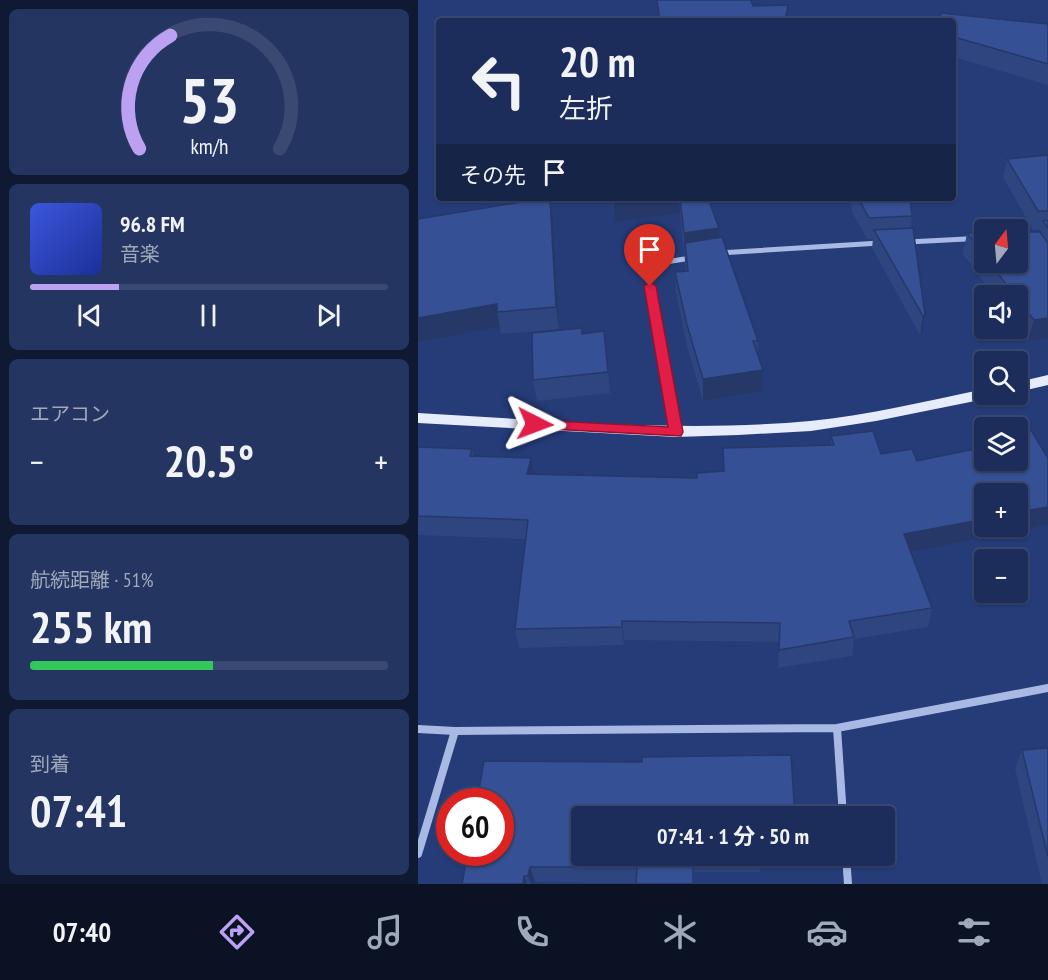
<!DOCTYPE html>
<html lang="ja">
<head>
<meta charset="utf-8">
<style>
	:root { --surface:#1c2d5b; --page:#253561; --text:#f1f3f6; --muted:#a0a8bb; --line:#3a4971; --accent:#bca0f2 }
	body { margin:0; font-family:"PT Sans Narrow","Noto Sans JP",sans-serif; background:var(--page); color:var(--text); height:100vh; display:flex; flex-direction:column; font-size:22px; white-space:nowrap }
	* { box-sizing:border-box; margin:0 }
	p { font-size:20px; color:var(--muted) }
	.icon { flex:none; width:33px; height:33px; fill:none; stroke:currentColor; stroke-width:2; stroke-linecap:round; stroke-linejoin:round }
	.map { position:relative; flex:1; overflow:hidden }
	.sheet { display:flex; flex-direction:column; gap:9px; padding:9px; background:#0f1932; width:418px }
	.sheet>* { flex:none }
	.top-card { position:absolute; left:18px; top:18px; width:520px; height:183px; border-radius:6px; box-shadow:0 2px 4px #0004,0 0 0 2px var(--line); background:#1c2d5b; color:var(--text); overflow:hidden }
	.needle { width:39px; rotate:16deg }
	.tools { position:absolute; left:556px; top:219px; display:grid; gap:12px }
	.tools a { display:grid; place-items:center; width:54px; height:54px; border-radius:6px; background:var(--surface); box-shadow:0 2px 4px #0004,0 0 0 2px var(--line); font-size:30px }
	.speed { position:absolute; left:18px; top:788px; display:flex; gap:12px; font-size:30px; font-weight:700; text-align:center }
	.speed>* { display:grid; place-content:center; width:78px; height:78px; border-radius:50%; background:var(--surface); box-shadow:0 2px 4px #0004,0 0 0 2px var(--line); line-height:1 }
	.speed .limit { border:9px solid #d22; background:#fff; color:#111 }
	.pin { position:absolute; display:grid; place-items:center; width:51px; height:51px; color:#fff; margin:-62px -26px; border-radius:50% 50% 50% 0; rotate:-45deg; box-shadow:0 0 6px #0007 }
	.pin .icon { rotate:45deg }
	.me { position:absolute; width:66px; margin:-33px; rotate:93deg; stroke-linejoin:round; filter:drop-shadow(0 0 4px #0008) }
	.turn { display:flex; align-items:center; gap:21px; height:126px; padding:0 24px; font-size:27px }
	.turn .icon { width:78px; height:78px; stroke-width:2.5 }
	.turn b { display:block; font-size:42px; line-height:51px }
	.then { display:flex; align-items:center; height:57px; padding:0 24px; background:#0003; gap:12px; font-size:22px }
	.big { font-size:45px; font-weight:700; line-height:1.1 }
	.sheet .card { flex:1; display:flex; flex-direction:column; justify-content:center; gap:9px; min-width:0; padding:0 21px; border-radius:9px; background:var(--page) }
	.sheet .dial { align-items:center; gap:0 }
	.dial svg { height:156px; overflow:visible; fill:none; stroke:var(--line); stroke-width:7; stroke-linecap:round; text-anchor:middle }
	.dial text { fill:var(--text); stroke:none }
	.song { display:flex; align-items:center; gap:18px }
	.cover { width:72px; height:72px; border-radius:9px; background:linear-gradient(135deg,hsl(230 70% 55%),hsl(230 70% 35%)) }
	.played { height:6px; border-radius:3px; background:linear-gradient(90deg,var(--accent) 25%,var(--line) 25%) }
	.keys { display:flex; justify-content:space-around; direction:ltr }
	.heat { display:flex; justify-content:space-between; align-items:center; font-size:33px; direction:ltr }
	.charge { height:9px; border-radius:4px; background:linear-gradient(90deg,#34c759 51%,var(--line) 0) }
	.trip { position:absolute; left:153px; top:806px; width:324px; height:60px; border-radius:6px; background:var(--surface); box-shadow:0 2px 4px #0004,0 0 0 2px var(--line); font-weight:700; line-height:60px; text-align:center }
	.tab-bar { display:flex; height:96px; justify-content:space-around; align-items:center; background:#0b1224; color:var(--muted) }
	.tab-bar .icon { width:42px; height:42px }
	.tab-bar .selected { color:var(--accent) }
	.tab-bar b { font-size:27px; color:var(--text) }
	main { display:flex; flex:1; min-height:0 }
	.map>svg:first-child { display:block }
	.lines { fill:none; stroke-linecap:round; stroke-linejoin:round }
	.street-far1 { stroke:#a8b9e3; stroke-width:5 }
	.street { stroke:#a8b9e3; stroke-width:8 }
	.primary { fill:#e7ecfc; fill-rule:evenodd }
	.wall { fill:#2e4580 }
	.shaded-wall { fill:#263868 }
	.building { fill:#365095; stroke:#263868; stroke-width:1.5 }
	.route { fill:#e11d48; stroke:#92132f; stroke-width:1.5 }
</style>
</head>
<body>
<main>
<section class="sheet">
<div class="card dial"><svg viewBox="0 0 100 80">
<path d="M14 69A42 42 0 1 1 86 69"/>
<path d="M14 69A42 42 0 0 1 30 11" stroke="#bca0f2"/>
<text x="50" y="56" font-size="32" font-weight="700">53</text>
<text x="50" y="72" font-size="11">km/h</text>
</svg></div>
<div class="card">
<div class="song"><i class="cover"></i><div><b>96.8 FM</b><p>音楽</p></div></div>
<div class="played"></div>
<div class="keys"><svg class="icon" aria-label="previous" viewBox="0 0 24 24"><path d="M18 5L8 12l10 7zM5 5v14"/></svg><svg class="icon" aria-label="pause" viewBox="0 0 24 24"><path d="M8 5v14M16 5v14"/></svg><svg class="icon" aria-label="next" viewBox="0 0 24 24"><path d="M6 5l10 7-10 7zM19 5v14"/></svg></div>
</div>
<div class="card"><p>エアコン</p>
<div class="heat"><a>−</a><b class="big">20.5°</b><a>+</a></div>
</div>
<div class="card"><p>航続距離 · 51%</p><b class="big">255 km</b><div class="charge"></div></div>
<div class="card"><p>到着</p><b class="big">07:41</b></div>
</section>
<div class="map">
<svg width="630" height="884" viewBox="0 0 630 884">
	<rect width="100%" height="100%" fill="#253c79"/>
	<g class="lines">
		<path class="street-far1" d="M490 242 567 238
			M301 253 462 243
			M258 432 228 265 273 258"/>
		<path class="street" d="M419 728 425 816
			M0 729 37 731 419 728 630 688
			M0 854 37 731
			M428 855 430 884"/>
		<path class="primary" d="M630 375V385L600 392V382Z
			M567 389V394H574L572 398 458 421 393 431 320 435 258 437 0 423V413C130 420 262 433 392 421 451 415 509 401 567 389Z"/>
	</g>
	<path class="wall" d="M239 0 335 6 369 21H241Z
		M536 21 630 24V85L536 57Z
		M630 155V338L610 341 600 328V296H576L545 254 549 233H567V262H600L622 233 623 230H615L585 177 589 159Z
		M132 198 135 220 141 329 83 334 82 327 0 342V219Z
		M193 198H290L301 228V237L340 341V355L345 370 344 391 285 401 269 346 258 293 257 272 268 271 262 213 197 222Z
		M432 198H492L494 216 493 228 507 315 504 334 502 335 454 248 455 239H449L434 212Z
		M186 331 192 393 119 401 115 380 165 334Z
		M413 436 463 454 499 461 565 448 567 439V460L630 458V525L493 552 514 608 510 627 436 639 434 656 360 668 361 642 206 640V645L101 648 97 629 108 539 0 535V447L54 449 56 456 116 474 279 478 305 471V448L413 445Z
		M630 748V884H624L597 768 604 750Z
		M373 755 164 855H377V861H342V872H276V884L117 882 116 884H44L224 762Z"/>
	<path class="shaded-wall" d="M132 198 135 220 141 329 138 307Z
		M222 198H261L262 213 197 222 195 202Z
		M301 228V248L267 243V254L266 233Z
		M79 304V312L82 327 0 342V318Z
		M507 315 504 334 502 335 505 316Z
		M630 318V338L610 341 616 320Z
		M345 370 344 391 285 401V379Z
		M113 458 117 478 109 474Z
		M630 507V525L483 554 486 534 567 519V526H600V512Z
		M204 621 206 640V645L204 627Z
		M112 867 117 882 116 884H113L110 876Z
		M106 876 109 884H105Z"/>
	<path class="building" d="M239 0H333L335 6 370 5 367 21H242Z
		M523 13 630 24V64L536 37V21H521Z
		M630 155V211H620L589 159Z
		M127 198H132L138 307 79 312V304L0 318V219Z
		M194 198H222L195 202Z
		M262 198H290L301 228 266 233Z
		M440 198H492L494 216 451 218Z
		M630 220V228L625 221Z
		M495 228 507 315 505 316 456 230Z
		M600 232H622L630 243V318L616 320 600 300V296H597L571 262H600Z
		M549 233H567V257Z
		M304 237 340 341H335L345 370 285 379 269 325 257 272 270 271 267 243Z
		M164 328V334L186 331 190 372 115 380 114 333Z
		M608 422 630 458V507L600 512V494H567V519L486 534 514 608 431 621 436 637 361 650 362 623 204 621V627L97 629 110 520 0 516V447L54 449 52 456 113 458 109 474 279 478V473L306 471 305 448 416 445 413 436 455 431 463 454 494 449 499 461 567 447V460H600V428H576Z
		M630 748V857L604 750Z
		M373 755 377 816H164V855H342L275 856V884H218L219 867H112L110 876H106L105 884H44L50 852H82V801H59L66 761 224 762V757Z"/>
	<path class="route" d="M232 282 238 286 265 432 263 436 113 428 111 424 117 420 250 427 226 286Z"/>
</svg>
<div class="tools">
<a><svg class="needle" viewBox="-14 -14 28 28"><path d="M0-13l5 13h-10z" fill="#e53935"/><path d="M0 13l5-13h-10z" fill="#a0a8bb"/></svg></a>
<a><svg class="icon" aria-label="sound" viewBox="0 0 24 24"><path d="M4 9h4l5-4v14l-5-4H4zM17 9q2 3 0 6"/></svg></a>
<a><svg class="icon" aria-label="search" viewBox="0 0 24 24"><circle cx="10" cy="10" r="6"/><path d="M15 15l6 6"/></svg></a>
<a><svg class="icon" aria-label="layers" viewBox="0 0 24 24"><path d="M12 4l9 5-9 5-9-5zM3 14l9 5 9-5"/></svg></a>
<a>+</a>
<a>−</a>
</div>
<div class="speed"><div class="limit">60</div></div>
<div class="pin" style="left:232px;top:286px;background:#d93025"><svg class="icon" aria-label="arrive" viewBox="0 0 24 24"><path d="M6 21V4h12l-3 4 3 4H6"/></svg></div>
<svg class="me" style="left:117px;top:424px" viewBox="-20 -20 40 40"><path d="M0-17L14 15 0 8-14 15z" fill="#e11d48" stroke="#fff" stroke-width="4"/></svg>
<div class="trip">07:41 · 1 分 · 50 m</div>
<div class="top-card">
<div class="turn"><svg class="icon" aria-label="left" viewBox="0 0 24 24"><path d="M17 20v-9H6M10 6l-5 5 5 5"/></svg><div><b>20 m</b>左折</div></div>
<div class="then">その先<svg class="icon" aria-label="arrive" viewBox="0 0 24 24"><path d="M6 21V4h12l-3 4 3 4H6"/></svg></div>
</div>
</div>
</main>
<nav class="tab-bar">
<b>07:40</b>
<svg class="icon selected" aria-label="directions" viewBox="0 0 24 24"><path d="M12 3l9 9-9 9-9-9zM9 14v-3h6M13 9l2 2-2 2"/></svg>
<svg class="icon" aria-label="music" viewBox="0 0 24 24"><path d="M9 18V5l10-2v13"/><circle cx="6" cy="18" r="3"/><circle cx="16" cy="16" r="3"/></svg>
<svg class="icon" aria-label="phone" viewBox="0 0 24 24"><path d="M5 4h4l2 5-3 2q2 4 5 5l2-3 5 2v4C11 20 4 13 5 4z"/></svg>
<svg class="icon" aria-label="climate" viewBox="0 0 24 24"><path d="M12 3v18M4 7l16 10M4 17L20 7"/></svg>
<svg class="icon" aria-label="car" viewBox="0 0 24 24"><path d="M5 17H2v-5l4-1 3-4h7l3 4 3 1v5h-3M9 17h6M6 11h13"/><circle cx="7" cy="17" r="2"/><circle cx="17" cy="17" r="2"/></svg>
<svg class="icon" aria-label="filters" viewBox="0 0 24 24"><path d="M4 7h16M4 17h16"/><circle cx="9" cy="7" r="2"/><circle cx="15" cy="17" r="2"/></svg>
</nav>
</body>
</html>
